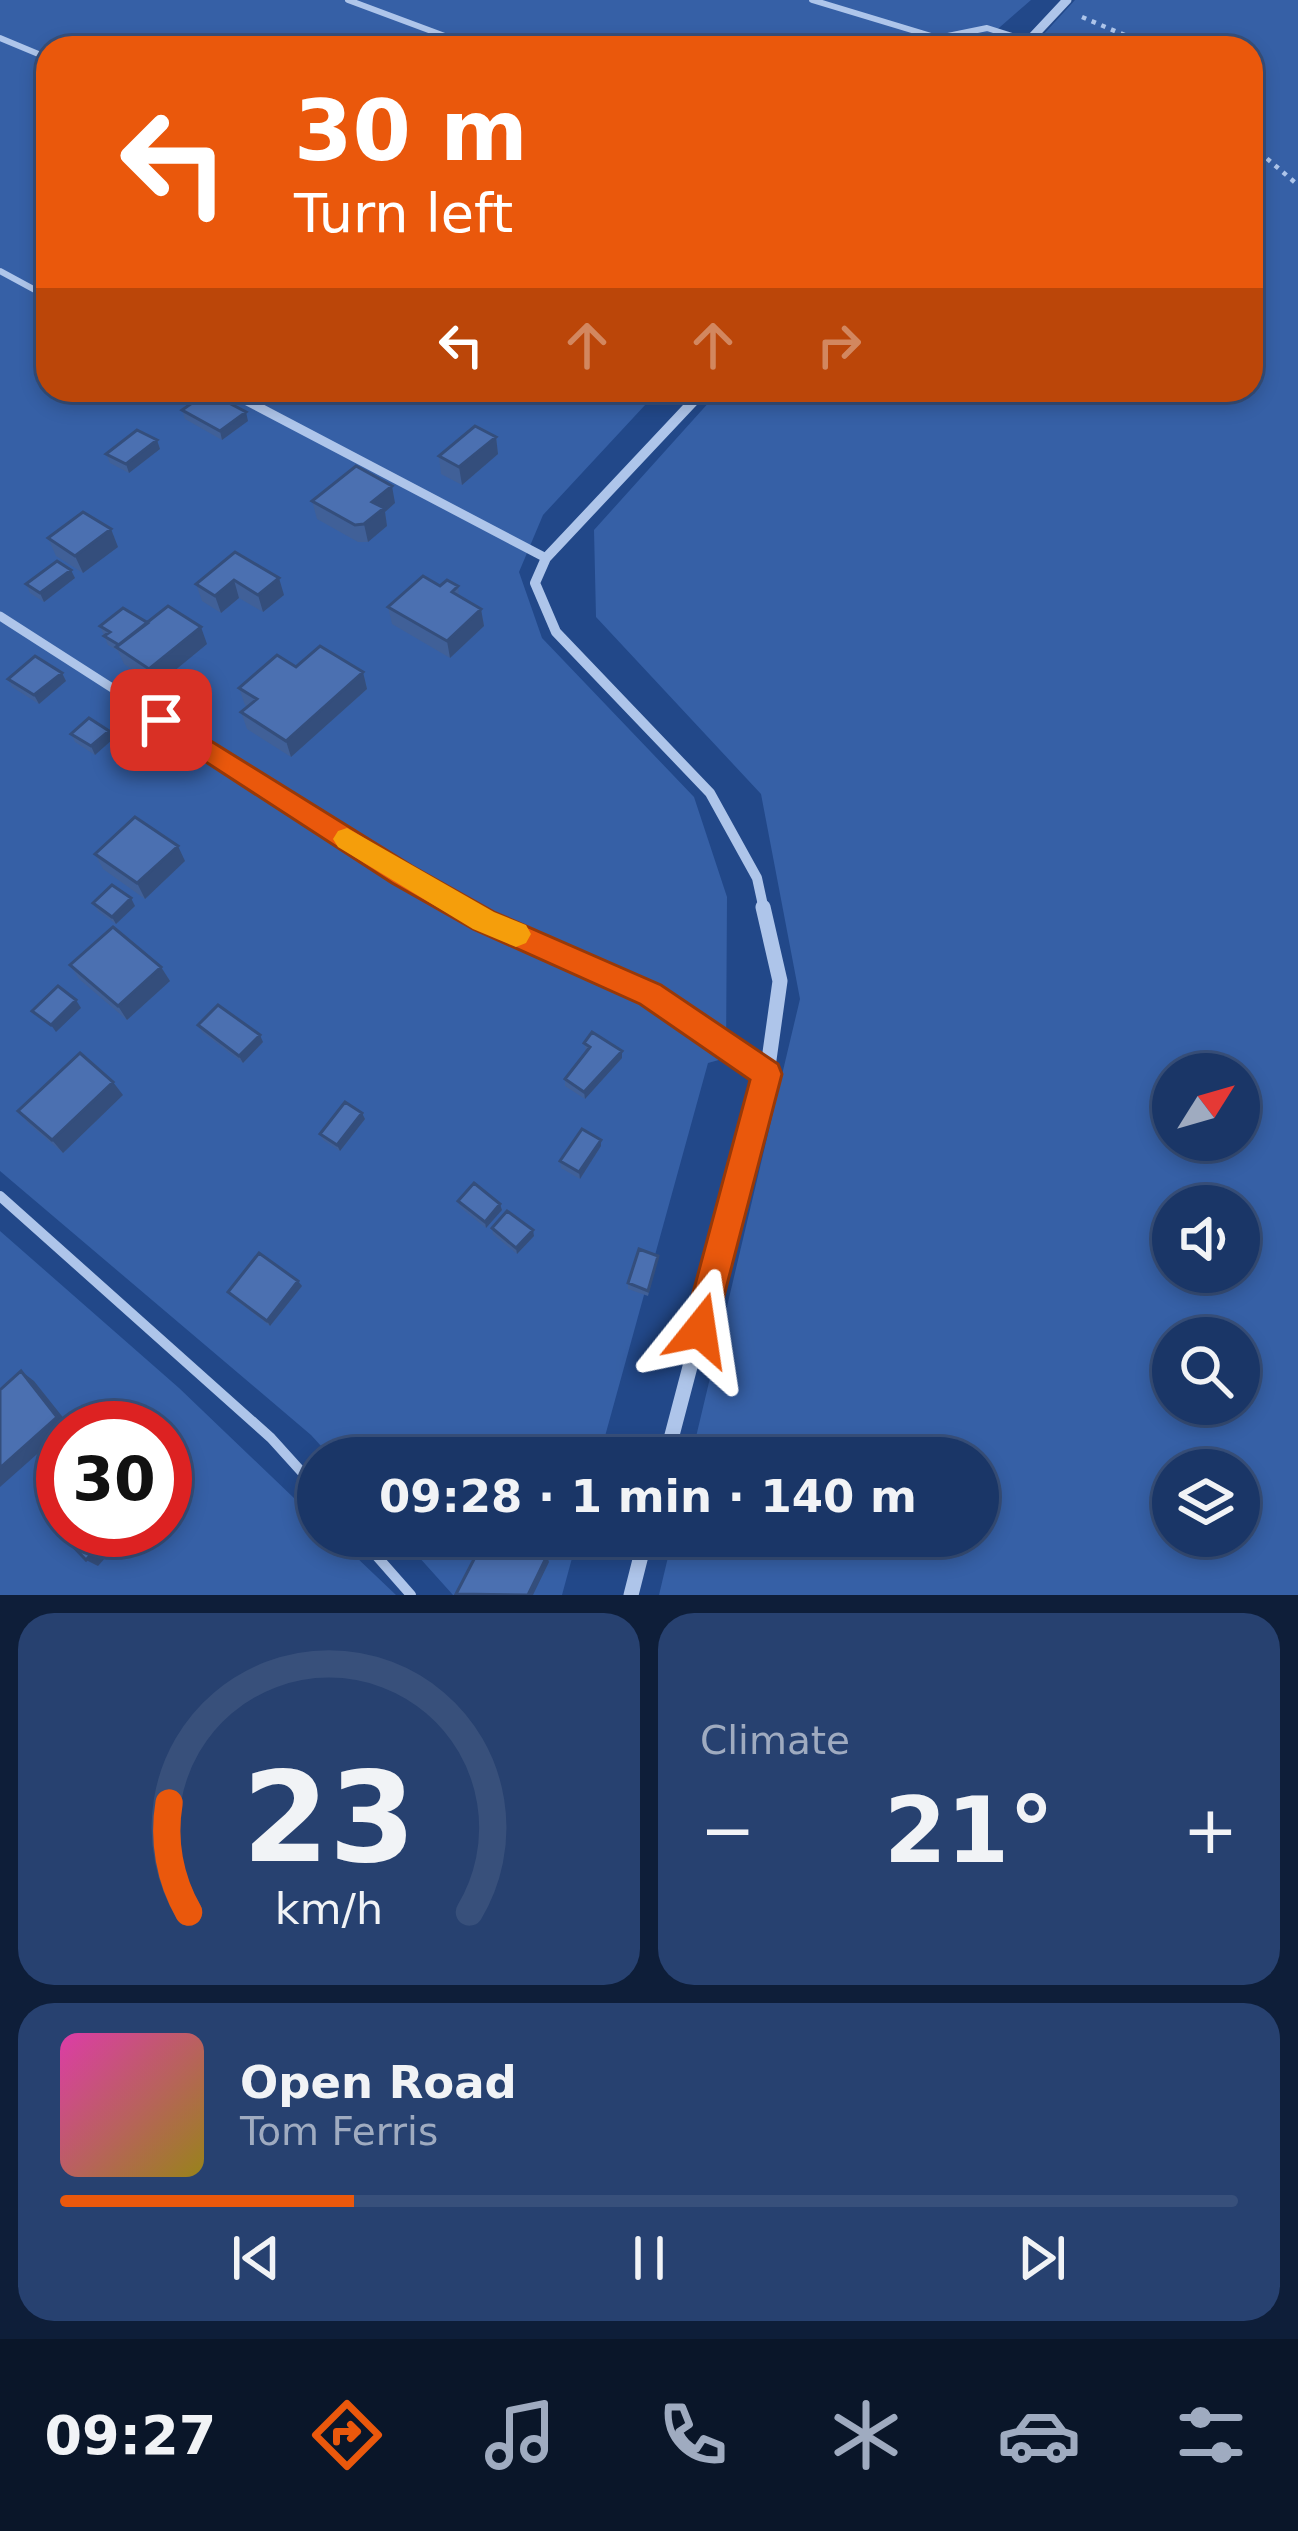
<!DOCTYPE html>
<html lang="en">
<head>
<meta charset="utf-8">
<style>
	:root { --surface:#1a3667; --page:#274170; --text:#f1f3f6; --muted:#9fabc0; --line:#38507b; --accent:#ea580c }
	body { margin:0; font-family:"DejaVu Sans",sans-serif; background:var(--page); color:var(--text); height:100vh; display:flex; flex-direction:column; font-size:45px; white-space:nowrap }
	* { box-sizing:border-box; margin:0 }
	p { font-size:39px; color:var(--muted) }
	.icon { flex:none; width:66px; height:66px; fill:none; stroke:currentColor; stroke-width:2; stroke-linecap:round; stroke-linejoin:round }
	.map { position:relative; height:1595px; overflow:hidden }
	.drawer { display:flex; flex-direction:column; gap:18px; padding:18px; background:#0e1e39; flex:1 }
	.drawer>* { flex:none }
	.top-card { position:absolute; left:36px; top:36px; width:1227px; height:366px; border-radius:36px; box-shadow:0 6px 18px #0003,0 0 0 3px var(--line); background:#ea580c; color:#fff; overflow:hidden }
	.needle { width:78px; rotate:53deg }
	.controls { position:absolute; left:1152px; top:1053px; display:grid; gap:24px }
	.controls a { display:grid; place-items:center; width:108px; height:108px; border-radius:50%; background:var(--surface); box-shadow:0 6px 18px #0003,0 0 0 3px var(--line); font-size:60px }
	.speed { position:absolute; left:36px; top:1401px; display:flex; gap:24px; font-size:60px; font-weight:700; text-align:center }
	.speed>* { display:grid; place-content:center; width:156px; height:156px; border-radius:50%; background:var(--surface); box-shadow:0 6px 18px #0003,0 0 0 3px var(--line); line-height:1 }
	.speed .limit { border:18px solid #d22; background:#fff; color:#111 }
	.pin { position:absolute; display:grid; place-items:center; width:102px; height:102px; color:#fff; margin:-51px; border-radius:24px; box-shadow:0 6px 18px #0006 }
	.me { position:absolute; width:132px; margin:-66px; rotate:15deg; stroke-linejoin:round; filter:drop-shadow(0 0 9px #0008) }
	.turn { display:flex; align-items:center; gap:42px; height:252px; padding:0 60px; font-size:54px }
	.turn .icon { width:156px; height:156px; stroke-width:2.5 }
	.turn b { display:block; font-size:84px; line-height:102px }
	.lanes { display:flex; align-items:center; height:114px; padding:0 60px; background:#0003; justify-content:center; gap:60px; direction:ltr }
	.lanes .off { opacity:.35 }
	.big { font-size:90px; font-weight:800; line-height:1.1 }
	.drawer .card { flex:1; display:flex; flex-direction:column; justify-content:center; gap:18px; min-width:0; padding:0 42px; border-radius:36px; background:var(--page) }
	.drawer .dial { align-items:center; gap:0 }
	.dial svg { height:312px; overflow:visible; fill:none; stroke:var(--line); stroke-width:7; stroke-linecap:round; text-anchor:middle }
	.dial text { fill:var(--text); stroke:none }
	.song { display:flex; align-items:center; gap:36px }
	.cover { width:144px; height:144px; border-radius:18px; background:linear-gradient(135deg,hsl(320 70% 55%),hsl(50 70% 35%)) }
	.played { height:12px; border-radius:6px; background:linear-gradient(90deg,var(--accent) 25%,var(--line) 25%) }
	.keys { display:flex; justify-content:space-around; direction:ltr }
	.heat { display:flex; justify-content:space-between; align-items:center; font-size:66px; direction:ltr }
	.drawer .tiles { flex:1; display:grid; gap:18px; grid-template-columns:1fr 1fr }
	.card:last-child { grid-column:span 2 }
	.trip { position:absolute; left:297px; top:1437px; width:702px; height:120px; border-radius:60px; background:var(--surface); box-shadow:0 6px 18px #0003,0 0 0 3px var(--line); font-weight:800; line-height:120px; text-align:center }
	.menu { display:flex; height:192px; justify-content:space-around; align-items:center; background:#0a1629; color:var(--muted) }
	.menu .icon { width:84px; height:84px }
	.menu .current { color:var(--accent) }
	.menu b { font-size:54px; color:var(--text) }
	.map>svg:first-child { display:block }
	.green { fill:#3660a6; fill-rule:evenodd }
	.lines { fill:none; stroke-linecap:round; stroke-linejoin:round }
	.path { stroke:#aec5ea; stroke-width:4.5; stroke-dasharray:4.5 6; stroke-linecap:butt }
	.service-far2 { stroke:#aec5ea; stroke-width:6 }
	.service-far1 { stroke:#aec5ea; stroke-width:9 }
	.service { stroke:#aec5ea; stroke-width:10 }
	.minor-far2 { stroke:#aec5ea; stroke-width:9 }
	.minor-far1 { stroke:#aec5ea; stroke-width:10 }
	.minor { stroke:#aec5ea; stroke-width:15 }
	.wall { fill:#406098 }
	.shaded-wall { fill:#344e7c }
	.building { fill:#4b70b1; stroke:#344e7c; stroke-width:3 }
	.route { fill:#ea580c; stroke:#983908; stroke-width:3 }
	.slow { fill:#f59e0b }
</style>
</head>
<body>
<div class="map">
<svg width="1298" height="1595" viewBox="0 0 1298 1595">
	<rect width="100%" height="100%" fill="#224889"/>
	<path class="green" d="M0 0H1031L976 48H48V390H659L543 515 519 572 542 638 694 797 727 897 726 1058 708 1063 599 1458H332L311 1435 0 1171Z
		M1075 0H1298V1595H659L673 1536H978V1458H691L800 999 761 794 596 617 594 530 720 390H1251V48H1031ZM1173 1074H1239V1140H1173ZM1173 1206H1239V1272H1173ZM1173 1338H1239V1404H1173ZM1173 1470H1239V1536H1173Z
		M0 1231 179 1388 318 1521V1536H334L396 1595H0ZM63 1428H165V1530H63Z
		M400 1536H578L562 1595H453Z"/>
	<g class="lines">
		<path class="path" d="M1082 17 1155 48
			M1251 145 1298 185"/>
		<path class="service-far2" d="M348 0 477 48
			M812 0 938 38 987 28 1028 41
			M0 38 48 58
			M0 271 48 297
			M226 390 230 392"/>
		<path class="service-far1" d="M226 390 546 558
			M0 616 402 874 466 910"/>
		<path class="service" d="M461 907 651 995 767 1074
			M0 1196 271 1438 318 1490
			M359 1536 411 1595"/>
		<path class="minor-far2" d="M1022 48 1067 0"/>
		<path class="minor-far1" d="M704 390 546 558 535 583 556 632 710 793 757 878 764 910"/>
		<path class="minor" d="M666 1458 767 1074 780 981 763 907
			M631 1595 646 1536"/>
	</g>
	<path class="wall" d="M182 410 248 421 222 440 185 419Z
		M496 437 498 454 462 485 441 474 439 456Z
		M157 440 160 449 129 473 110 463 106 454Z
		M312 501 395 503 385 512 387 526 368 542H358L317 519Z
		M111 529 118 547 83 573 56 556 48 538Z
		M235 552 284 595 263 612 239 598 221 613 202 601 196 584Z
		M75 578 44 602 30 593 26 584Z
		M440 586H458L459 596 481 609 484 626 450 658 392 624 388 607Z
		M148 623 207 644 156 686 124 664 118 651 108 645 100 626Z
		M296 667 363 672 367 689 291 757 247 729 241 712 248 707 245 705 239 688Z
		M62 673 66 681 39 704 12 687 8 679Z
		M71 734 113 739 95 755 75 742Z
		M95 854 185 861 145 899 103 869Z
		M93 903 135 906 116 924 98 911Z
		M70 965 161 967 170 981 127 1020 79 979Z
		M198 1025 263 1042 243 1063 202 1032Z
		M584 1043 622 1058 585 1099 565 1086V1079L586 1052Z
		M123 1095 63 1153 29 1124 18 1111Z
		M362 1113 365 1119 340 1151 323 1140 320 1134Z
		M601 1146 580 1179 561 1168 560 1161Z
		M458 1201 500 1204 502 1210 486 1228 460 1207Z
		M492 1228 534 1236 517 1254 493 1234Z
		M658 1256 648 1296 628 1289V1283Z
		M302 1286 270 1326 232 1297 228 1292Z"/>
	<path class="shaded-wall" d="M246 412 248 421 222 440 220 431Z
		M496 437 498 454 462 485 459 467Z
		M157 440 160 449 129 473 126 464Z
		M392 486 395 503 385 512 387 526 368 542 364 524 372 502Z
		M111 529 118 547 83 573 75 556Z
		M71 570 75 578 44 602 40 593Z
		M279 578 284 595 263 612 258 595Z
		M234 580 239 598 221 613 215 596Z
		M481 609 484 626 450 658 447 641Z
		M201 627 207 644 156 686 149 669Z
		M363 672 367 689 291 757 286 741Z
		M62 673 66 681 39 704 34 695Z
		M109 731 113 739 95 755 91 746Z
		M178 846 185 861 145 899 137 883Z
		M131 898 135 906 116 924 112 917Z
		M161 967 170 981 127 1020 118 1006Z
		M76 1000 81 1008 56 1032 51 1025Z
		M260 1035 263 1042 243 1063 239 1056Z
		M622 1051V1058L585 1099 584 1092Z
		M113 1082 123 1095 63 1153 52 1140Z
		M362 1113 365 1119 340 1151 337 1145Z
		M601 1140V1146L580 1179 579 1172Z
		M500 1204 502 1210 486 1228 485 1222Z
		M533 1230 534 1236 517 1254 516 1248Z
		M298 1281 302 1286 270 1326 267 1321Z
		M21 1371 34 1381 69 1425 63 1428V1431L0 1487V1468Z
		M165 1450 184 1468 165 1490Z
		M113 1530H130L98 1566 86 1560Z
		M555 1537 556 1540 547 1556 549 1562 533 1595H528Z"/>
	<path class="building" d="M208 392 246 412 220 431 182 410Z
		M475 426 496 437 459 467 439 456Z
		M137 430 157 440 126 464 106 454Z
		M356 466 392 486 372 502 384 508 364 524 355 525 312 501Z
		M83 512 111 529 75 556 48 538Z
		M235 552 279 578 258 595 234 580 215 596 196 584Z
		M57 561 71 570 40 593 26 584Z
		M423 576 440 586 447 580 458 586 452 592 481 609 447 641 388 607Z
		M168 606 201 627 149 669 116 647Z
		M123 608 148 623 119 645 104 636 110 632 100 626Z
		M320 646 363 672 286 741 241 712 257 699 239 688 277 655 296 667Z
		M35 656 62 673 34 695 8 679Z
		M89 718 109 731 91 746 71 734Z
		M135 817 178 846 137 883 95 854Z
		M112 885 131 898 112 917 93 903Z
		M113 927 161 967 118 1006 70 965Z
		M58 986 76 1000 51 1025 32 1011Z
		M218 1005 260 1035 239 1056 198 1025Z
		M592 1032 622 1051 584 1092 565 1079 590 1047 584 1043Z
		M80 1053 113 1082 52 1140 18 1111Z
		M345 1102 362 1113 337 1145 320 1134Z
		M582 1129 601 1140 579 1172 560 1161Z
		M474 1183 500 1204 485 1222 458 1201Z
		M507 1211 533 1230 516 1248 492 1228Z
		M639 1249 658 1256 648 1291 628 1283Z
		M259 1253 298 1281 267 1321 228 1292Z
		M21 1371 57 1417 0 1468V1390Z
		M165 1451 175 1460 165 1471Z
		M63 1506V1530H113L86 1560 49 1521Z
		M486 1536H512L547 1556 528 1595 456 1594Z
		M520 1536H565L562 1541 555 1537 546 1554Z"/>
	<path class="route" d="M161 710 412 866 494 912 661 985 778 1064 782 1074 712 1342 700 1347 688 1342 683 1330 750 1080 640 1004 473 929 392 883 152 727 148 720 152 712Z"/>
	<path class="slow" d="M347 828 494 912 526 925 531 934 526 943 516 947 473 929 338 847 333 839 338 831Z"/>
</svg>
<div class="controls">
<a><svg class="needle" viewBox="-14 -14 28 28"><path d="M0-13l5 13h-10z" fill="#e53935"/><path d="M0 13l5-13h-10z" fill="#9fabc0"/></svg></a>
<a><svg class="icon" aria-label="sound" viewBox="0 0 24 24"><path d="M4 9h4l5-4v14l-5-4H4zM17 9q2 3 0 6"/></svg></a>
<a><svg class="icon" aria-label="search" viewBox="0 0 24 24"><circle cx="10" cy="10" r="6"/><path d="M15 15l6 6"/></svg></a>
<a><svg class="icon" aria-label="layers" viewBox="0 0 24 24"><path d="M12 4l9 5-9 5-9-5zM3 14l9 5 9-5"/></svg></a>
</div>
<div class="speed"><div class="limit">30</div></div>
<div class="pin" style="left:161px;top:720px;background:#d93025"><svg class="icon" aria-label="arrive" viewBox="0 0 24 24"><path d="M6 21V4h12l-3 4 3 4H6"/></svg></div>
<svg class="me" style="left:700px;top:1330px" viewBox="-20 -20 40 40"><path d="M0-17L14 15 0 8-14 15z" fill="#ea580c" stroke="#fff" stroke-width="4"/></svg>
<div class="trip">09:28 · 1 min · 140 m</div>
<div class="top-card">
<div class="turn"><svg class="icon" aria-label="left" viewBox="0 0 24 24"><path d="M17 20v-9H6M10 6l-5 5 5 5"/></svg><div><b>30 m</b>Turn left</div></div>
<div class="lanes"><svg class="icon" aria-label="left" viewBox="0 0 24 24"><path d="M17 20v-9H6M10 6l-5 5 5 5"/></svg><svg class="icon off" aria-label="ahead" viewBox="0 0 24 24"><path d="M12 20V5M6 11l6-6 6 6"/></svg><svg class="icon off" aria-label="ahead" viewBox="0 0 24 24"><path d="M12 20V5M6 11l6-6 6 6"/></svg><svg class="icon off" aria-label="right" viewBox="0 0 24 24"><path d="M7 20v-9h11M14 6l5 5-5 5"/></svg></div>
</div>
</div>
<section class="drawer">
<div class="tiles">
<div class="card dial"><svg viewBox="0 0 100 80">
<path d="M14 69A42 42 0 1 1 86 69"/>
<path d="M14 69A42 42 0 0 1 9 41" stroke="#ea580c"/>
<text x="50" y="56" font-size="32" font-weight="700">23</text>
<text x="50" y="72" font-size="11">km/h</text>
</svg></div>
<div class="card"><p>Climate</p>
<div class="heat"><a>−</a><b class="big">21°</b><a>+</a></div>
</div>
<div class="card">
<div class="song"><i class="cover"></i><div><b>Open Road</b><p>Tom Ferris</p></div></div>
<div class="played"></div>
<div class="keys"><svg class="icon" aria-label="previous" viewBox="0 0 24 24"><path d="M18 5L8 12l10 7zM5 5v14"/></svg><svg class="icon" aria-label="pause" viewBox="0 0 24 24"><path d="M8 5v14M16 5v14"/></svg><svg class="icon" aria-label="next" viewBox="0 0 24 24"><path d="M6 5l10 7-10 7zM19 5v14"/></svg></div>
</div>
</div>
</section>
<nav class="menu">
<b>09:27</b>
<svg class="icon current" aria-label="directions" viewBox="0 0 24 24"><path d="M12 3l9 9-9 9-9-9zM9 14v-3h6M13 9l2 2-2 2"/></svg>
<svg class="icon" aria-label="music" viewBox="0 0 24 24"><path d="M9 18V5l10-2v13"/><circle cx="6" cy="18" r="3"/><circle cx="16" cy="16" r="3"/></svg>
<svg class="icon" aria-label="phone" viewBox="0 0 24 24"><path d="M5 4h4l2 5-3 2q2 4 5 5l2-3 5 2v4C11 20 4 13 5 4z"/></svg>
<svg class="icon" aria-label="climate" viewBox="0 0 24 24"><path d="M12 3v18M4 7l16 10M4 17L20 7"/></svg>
<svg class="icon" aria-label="car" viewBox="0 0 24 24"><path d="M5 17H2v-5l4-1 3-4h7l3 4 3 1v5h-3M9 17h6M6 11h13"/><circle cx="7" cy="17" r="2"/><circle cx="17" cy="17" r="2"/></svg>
<svg class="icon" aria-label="filters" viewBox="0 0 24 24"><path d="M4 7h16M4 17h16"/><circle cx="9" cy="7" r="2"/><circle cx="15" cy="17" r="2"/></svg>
</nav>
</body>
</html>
